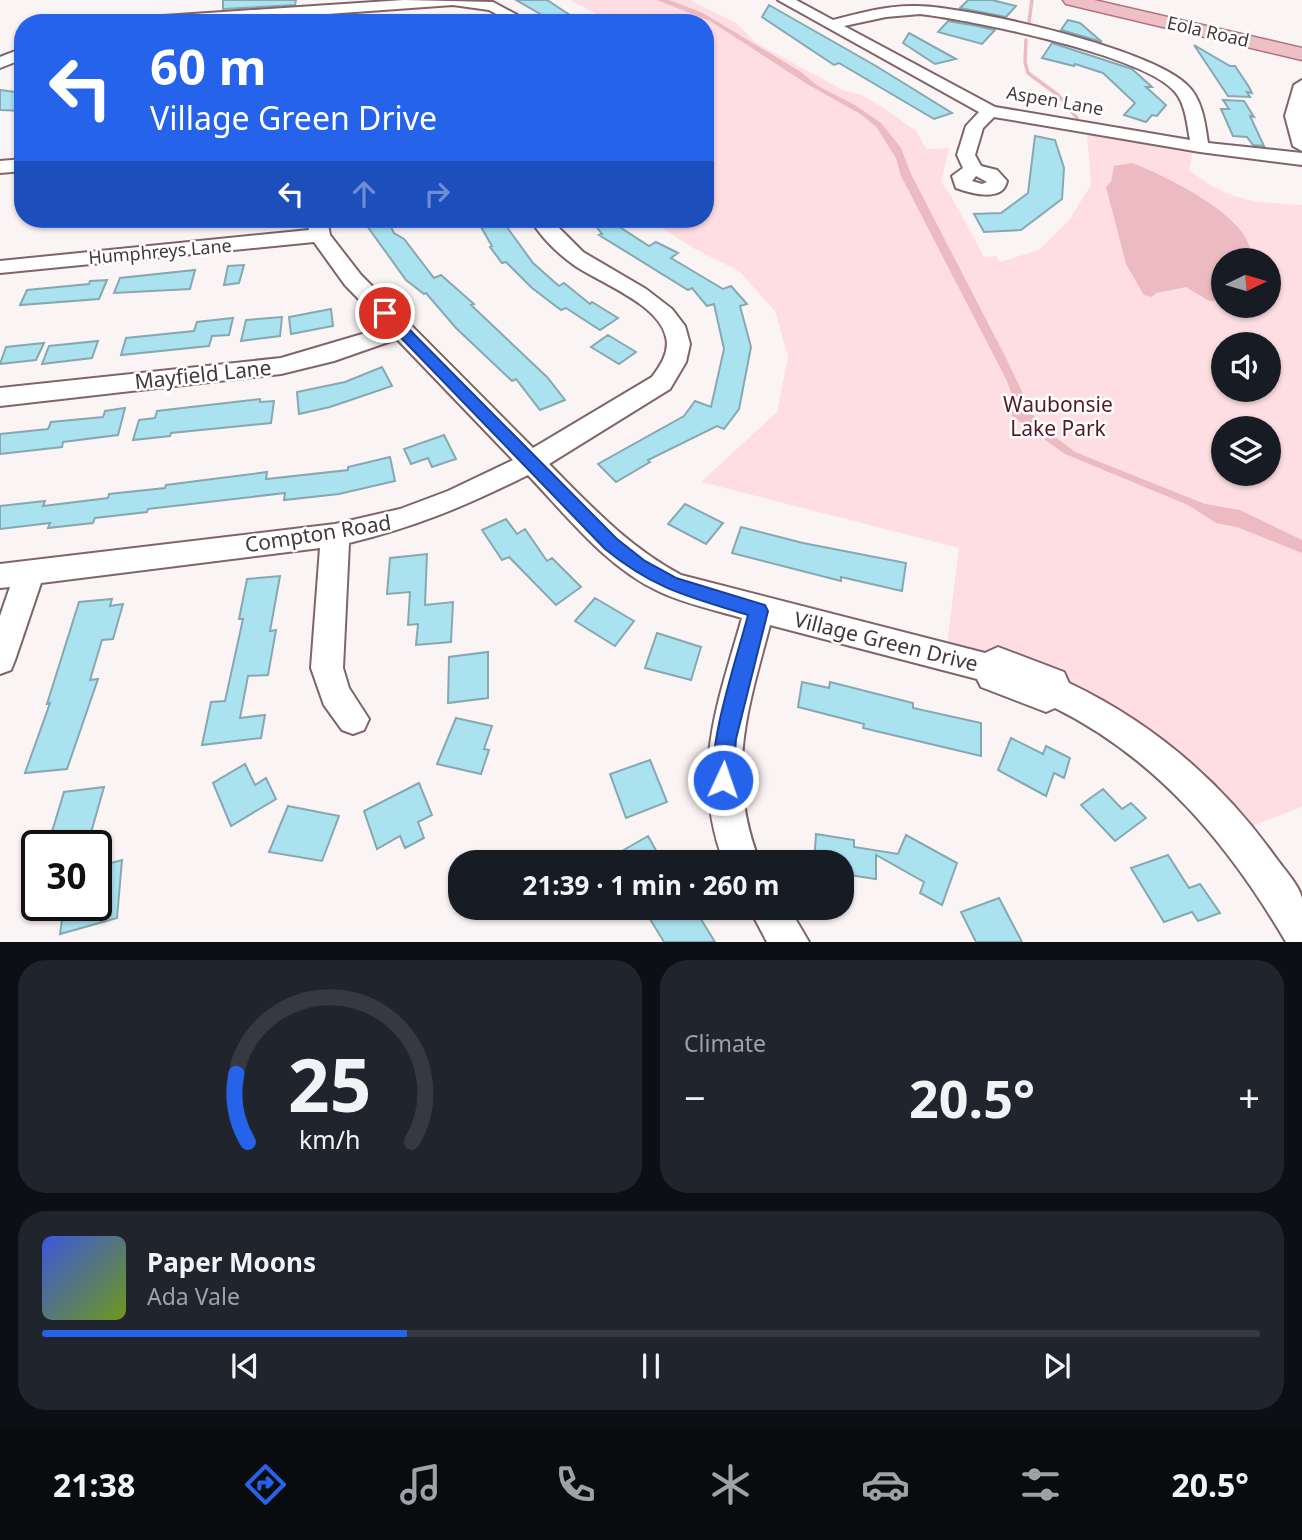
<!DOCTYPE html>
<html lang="en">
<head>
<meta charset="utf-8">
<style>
	:root { --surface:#171b24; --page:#20242c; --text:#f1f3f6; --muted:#9ea1a6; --line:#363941; --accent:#2563eb }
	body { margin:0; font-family:"Noto Sans",sans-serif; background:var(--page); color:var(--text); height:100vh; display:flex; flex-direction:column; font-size:26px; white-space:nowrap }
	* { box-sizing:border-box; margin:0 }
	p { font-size:23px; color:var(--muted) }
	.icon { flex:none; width:38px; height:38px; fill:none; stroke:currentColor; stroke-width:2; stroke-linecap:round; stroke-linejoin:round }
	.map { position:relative; height:942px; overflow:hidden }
	.sheet { display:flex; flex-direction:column; gap:18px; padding:18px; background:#0d0f14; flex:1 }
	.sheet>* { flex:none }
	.top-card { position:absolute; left:14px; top:14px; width:700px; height:214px; border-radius:28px; box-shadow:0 2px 5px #0004; background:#2563eb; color:#fff; overflow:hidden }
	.needle { width:46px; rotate:85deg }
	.tools { position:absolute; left:1211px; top:248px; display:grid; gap:14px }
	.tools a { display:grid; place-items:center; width:70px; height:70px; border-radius:50%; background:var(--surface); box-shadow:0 2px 5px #0004; font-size:35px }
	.speed { position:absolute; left:21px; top:830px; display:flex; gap:14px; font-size:35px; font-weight:700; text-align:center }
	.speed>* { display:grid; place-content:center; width:91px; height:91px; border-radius:50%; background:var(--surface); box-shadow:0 2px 5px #0004; line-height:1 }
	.speed .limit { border:4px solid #111; border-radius:10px; background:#fff; color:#111 }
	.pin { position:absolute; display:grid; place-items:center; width:60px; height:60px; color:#fff; margin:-30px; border:4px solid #fff; border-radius:50%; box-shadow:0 2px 7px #0007 }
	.me { position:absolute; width:77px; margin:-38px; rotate:3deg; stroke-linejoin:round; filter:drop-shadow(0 0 5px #0008) }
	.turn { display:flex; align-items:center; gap:24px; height:147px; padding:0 21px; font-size:32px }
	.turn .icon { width:91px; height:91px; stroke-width:2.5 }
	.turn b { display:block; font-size:49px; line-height:60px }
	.lanes { display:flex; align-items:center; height:66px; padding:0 21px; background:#0003; justify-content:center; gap:35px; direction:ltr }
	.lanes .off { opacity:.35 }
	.big { font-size:52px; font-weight:700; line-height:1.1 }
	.sheet .tile { flex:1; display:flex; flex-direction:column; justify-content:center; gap:10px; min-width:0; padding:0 24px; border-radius:28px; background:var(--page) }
	.sheet .dial { align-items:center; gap:0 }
	.dial svg { height:182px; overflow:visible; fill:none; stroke:var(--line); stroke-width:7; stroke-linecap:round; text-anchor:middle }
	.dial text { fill:var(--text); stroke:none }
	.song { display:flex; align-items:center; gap:21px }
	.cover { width:84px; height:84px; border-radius:10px; background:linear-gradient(135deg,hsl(230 70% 55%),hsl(80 70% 35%)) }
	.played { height:7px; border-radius:4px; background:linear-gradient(90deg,var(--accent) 30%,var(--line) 30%) }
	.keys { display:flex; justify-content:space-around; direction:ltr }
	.heat { display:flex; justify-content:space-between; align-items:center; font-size:38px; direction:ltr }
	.sheet .tiles { flex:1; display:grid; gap:18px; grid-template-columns:1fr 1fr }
	.tile:last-child { grid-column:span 2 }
	.trip { position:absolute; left:448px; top:850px; width:406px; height:70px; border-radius:28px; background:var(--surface); box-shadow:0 2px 5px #0004; font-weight:700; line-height:70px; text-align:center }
	.tabs { display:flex; height:112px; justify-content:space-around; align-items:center; background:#090b0e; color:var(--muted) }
	.tabs .icon { width:49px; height:49px }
	.tabs .on { color:var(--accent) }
	.tabs b { font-size:32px; color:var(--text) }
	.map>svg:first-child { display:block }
	.green { fill:#fedee3; fill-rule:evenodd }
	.water { fill:#ecbac1 }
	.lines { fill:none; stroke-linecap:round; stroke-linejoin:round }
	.stream { stroke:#ecbac1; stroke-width:3.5 }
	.building { fill:#abe2ef; stroke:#87a8b0; stroke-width:2 }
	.minor-casing { stroke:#816469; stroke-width:4 }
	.major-casing { stroke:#ad747e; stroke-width:3 }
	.minor { fill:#fff; fill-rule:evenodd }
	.major { fill:#efbfc7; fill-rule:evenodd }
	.route { fill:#2563eb; stroke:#184099; stroke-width:2 }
	.labels { text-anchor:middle; stroke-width:5; stroke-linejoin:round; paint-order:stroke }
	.far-street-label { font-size:18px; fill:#46383a; stroke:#fff }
	.street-label { font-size:21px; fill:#46383a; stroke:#fff }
	.park-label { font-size:21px; fill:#551a29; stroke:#fff }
</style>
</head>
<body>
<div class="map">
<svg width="1302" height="942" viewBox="0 0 1302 942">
	<rect width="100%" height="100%" fill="#fbf4f5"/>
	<path class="green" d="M570 0H690L736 23 756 43 843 90 862 95 890 112 917 132 926 149 949 148 941 182 951 196 984 257 996 256 1000 262 1039 250 1069 220 1091 185 1087 133 1193 151 1189 170C1233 203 1249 201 1302 205V807L1251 826 1018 662 947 644 959 548 701 482 777 412 788 357 775 311 739 271 695 249 648 219H705V23H613ZM1223 261H1269V306H1223ZM1223 345H1269V390H1223ZM1223 429H1269V474H1223Z"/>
	<path class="water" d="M657 0H669L703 13 801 72 818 86 855 105 881 123 901 148 911 174 1006 358 1024 396V403L1042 427 1075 452 1205 504 1240 510 1302 540V553L1237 527 1216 523 1188 505 1065 454 1012 416 1013 399 1007 381 901 176 896 158 877 128 862 115 807 84 710 21Z
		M1132 163C1164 175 1242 213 1250 248 1243 261 1238 261 1223 261V301H1209L1186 287 1156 293 1152 297 1144 295 1126 264 1106 187 1111 182 1114 166Z"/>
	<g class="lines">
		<path class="stream" d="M1029 22 1032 0
			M1026 40 1025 62 1028 73 1058 95 1077 118"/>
	</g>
	<path class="building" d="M223 0H296L295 5 223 9Z
		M516 0H547L582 23H556Z
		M968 0H992L1016 6 1006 17 960 8Z
		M769 5 876 66 952 113 934 119 839 63 834 65 762 17Z
		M1068 20 1080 23 1102 42 1061 30Z
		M948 21 977 26 995 30 982 44 938 32Z
		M909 33 956 59 935 64 903 43Z
		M1052 43 1132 69 1152 87H1146L1166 105 1157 116 1152 115 1146 122 1124 115 1135 103 1103 73 1075 64 1074 66 1042 58Z
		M1194 45 1230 66H1235L1249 87 1252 93 1247 92 1250 97 1228 96Z
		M0 90 23 93V111L0 110Z
		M1223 100 1244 101 1254 117 1250 116 1264 146 1253 145 1247 137 1233 136 1221 109H1229Z
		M1035 136 1055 140 1064 168 1062 199 1021 230 984 232 974 214 1001 213 1028 193Z
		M362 219H387L394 233 404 239 434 278 441 275 474 304 471 305 547 377 565 400 540 410 516 379 512 381 456 328 426 293 424 294 406 280Z
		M484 219H501L533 263 559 286 564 283 590 304 592 302 618 318 600 330 566 308 561 310 532 288 506 262 502 263 490 247 492 246 481 227 488 225Z
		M590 219H607L649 246 656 242 678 253 671 258 723 289 731 286 747 304 740 306 751 347 739 409 724 429 717 426 648 460 650 462 616 482 598 464 684 416 695 401 711 407 724 349 714 304 707 306 692 288 688 290 599 235 602 234Z
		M244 265 239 283 224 285 228 266Z
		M195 270 190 289 114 293 120 278Z
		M107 280 99 299 20 305 27 290 89 284 90 281Z
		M331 309 333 326 291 334 289 317Z
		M282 317 280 336 241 341 246 320Z
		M233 318 229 335 212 336 209 346 121 355 126 338 194 331 197 322Z
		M608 335 636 352 619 364 591 347Z
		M98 341 92 358 42 364 49 346Z
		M44 343 36 360 0 364 6 347Z
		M382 367 392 386 330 407 299 414 297 392 345 382Z
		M260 399V402L274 401 271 423 171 433 170 436 133 440 139 420 155 418 157 411Z
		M125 408 118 435 63 442 62 447 0 454V434L48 429 51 422 103 417 105 411Z
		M444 435 456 459 432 467 428 458 411 464 404 449Z
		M390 457 395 481 339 494 284 500 285 493 148 509 147 512 95 518 93 523 48 528 50 523 0 529V506L45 501 43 506 108 498 109 494 165 488 166 485 267 472 266 479 348 470V467Z
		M685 504 723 523 706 544 668 524Z
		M506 519 517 534 525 529 547 561 552 558 581 587 556 605 509 557 502 560 482 530Z
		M741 527 803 543 906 563 902 591 841 577V581L732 553Z
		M427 554 425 605 453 602 451 642 416 645 418 624 408 625 410 592 387 594 390 558Z
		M280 576 270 631 276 630 268 675 248 676 240 718 265 715 261 738 202 745 211 702 225 701 243 619H239L247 579Z
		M595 598 634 621 615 646 575 621Z
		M112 599 110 606 123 604 113 639 102 640 90 680 98 679 67 769 25 773 50 703 47 704 79 602Z
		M657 633 701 647 691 680 645 668Z
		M488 652V698L448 703 449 657Z
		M802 682 829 688 830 682 913 703V708L981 723V756L863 728 864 724 798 707Z
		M456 718 492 726 484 749 489 750 481 774 437 764Z
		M1011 738 1043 754 1046 746 1070 758 1064 778 1054 773 1046 796 998 770Z
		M650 760 667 802 626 818 610 774Z
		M245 764 255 785 266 778 276 799 231 826 213 783Z
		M419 783 432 815 418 822 424 838 405 848 400 836 377 849 364 811Z
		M104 787 88 843 48 845 64 792Z
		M1103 789 1122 809 1131 803 1146 818 1115 841 1081 805Z
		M288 806 339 816 322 861 269 852Z
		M816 834 854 840V847L898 854 906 835 957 863 942 905 920 893 924 882 876 855V879L842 874V863H814Z
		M648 836 663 863H601Z
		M1168 855 1189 888 1200 884 1220 913 1198 921 1192 912 1164 922 1131 868Z
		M122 860 117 918 60 934 64 905H96V867Z
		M999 898 1022 942H976L961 912Z
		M666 908H694L715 942H664L650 919Z"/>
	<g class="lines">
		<g class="minor-casing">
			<path id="minor" d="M404 0 493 2 532 23H513L489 10 453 5 203 23H127L134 18Z
				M778 0H796L833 20C860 13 888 5 917 6 970 7 1149 48 1186 84 1202 98 1205 122 1208 143L1302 153V165L1200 152 994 117 983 128 975 155 981 166 997 170 1007 181C1003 203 970 193 956 188L952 176 963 168 957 155 966 126 979 112ZM920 14C971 20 1147 55 1176 93 1186 106 1187 125 1190 140L995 107 844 26 886 17ZM976 176 987 182 982 184 972 181Z
				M23 48V59L0 68V57Z
				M1302 80V151L1293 146 1285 116 1294 85Z
				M23 159V171L0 173V161Z
				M307 219H327L330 235 361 275 533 448 652 377C660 366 670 352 666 337 659 304 600 283 574 265 557 253 541 237 530 219H550L583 252 646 289 672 309 685 326 690 344 686 362 670 389 549 464C591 506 627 546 681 575L985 653 998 647 1064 672 1069 683C1153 723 1222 782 1276 858 1284 869 1299 885 1302 898 1302 911 1302 928 1302 942H1286C1229 845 1158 759 1055 708L1046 712 981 687 977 679 770 625C747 712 725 774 760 863H724C690 772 717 706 742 618 715 610 686 604 660 592 606 567 568 517 528 475 466 506 415 527 349 543L343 668 349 688 369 719 364 730 353 734 342 730 324 705 311 668 320 548 41 583 15 660 11 670 0 674V616L10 587 0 588V564L335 524 400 509 448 491 513 460 397 339 334 361 281 374 0 406V388L281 358 386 327 345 285 314 242 0 273V261L309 230Z
				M749 908H789L809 942H767Z"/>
		</g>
		<g class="major-casing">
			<path id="major" d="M1063 0H1094L1302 48V60L1066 4Z"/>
		</g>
		<use href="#minor" class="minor"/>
		<use href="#major" class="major"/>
	</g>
	<path class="route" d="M385 309 390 310 617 539 645 561 676 578 765 605 768 611 736 739 733 780 730 787 723 790 716 787C703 756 739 651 748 615 689 597 654 589 605 549L380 316 378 313Z"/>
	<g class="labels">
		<g class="far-street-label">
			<text transform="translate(1208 32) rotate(13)" y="6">Eola Road</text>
			<text transform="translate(1055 101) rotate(10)" y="6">Aspen Lane</text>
			<text transform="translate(160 252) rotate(-5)" y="6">Humphreys Lane</text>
		</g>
		<g class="street-label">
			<text transform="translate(203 375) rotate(-6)" y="7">Mayfield Lane</text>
			<text transform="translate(318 534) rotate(-9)" y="7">Compton Road</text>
			<text transform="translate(886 642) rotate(14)" y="7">Village Green Drive</text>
		</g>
		<g class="park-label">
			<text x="1058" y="412">Waubonsie<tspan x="1058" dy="24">Lake Park</tspan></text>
		</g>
	</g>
</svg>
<div class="tools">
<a><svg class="needle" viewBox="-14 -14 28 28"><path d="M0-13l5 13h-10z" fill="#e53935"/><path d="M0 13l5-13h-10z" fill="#9ea1a6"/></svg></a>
<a><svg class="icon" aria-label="sound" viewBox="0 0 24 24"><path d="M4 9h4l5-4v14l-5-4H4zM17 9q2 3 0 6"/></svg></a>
<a><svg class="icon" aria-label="layers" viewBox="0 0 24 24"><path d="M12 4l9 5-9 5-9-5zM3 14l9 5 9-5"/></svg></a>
</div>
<div class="speed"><div class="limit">30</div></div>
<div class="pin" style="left:385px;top:313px;background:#d93025"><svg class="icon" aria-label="arrive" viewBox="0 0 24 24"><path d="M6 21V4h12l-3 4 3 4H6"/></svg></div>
<svg class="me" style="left:723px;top:780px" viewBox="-20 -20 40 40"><circle r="17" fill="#2563eb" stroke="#fff" stroke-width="3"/><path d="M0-11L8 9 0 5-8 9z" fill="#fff"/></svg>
<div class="trip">21:39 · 1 min · 260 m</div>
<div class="top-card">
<div class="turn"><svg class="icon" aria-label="left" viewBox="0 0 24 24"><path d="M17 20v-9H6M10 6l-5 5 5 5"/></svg><div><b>60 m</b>Village Green Drive</div></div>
<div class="lanes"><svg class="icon" aria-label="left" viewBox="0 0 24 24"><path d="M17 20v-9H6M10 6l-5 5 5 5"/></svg><svg class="icon off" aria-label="ahead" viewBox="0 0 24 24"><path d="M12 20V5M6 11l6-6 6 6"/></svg><svg class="icon off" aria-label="right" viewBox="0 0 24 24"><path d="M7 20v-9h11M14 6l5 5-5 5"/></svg></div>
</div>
</div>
<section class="sheet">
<div class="tiles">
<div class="tile dial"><svg viewBox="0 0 100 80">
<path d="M14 69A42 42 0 1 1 86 69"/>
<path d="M14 69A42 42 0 0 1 9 39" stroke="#2563eb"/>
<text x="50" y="56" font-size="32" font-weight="700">25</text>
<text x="50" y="72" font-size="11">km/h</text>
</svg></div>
<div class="tile"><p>Climate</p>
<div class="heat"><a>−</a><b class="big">20.5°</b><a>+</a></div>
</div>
<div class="tile">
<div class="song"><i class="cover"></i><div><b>Paper Moons</b><p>Ada Vale</p></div></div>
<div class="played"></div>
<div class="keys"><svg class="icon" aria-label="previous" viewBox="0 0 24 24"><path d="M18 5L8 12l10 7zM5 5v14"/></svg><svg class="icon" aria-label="pause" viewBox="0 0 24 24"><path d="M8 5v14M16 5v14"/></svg><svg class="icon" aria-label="next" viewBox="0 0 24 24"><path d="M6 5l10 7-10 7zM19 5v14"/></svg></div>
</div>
</div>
</section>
<nav class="tabs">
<b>21:38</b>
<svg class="icon on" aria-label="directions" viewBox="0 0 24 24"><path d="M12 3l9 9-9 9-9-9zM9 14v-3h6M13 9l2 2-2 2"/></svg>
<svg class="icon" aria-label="music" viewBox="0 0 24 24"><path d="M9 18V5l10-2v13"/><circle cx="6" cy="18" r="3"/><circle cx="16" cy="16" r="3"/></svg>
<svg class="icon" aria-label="phone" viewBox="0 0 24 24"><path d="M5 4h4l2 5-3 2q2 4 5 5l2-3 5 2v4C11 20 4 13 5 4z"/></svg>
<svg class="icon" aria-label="climate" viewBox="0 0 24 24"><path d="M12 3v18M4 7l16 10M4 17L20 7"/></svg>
<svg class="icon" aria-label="car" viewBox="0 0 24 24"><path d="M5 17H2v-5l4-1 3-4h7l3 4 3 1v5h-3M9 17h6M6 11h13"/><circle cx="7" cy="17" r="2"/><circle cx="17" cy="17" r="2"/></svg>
<svg class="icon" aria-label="filters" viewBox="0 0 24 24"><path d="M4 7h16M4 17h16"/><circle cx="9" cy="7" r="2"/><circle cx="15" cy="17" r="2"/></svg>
<b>20.5°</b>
</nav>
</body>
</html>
